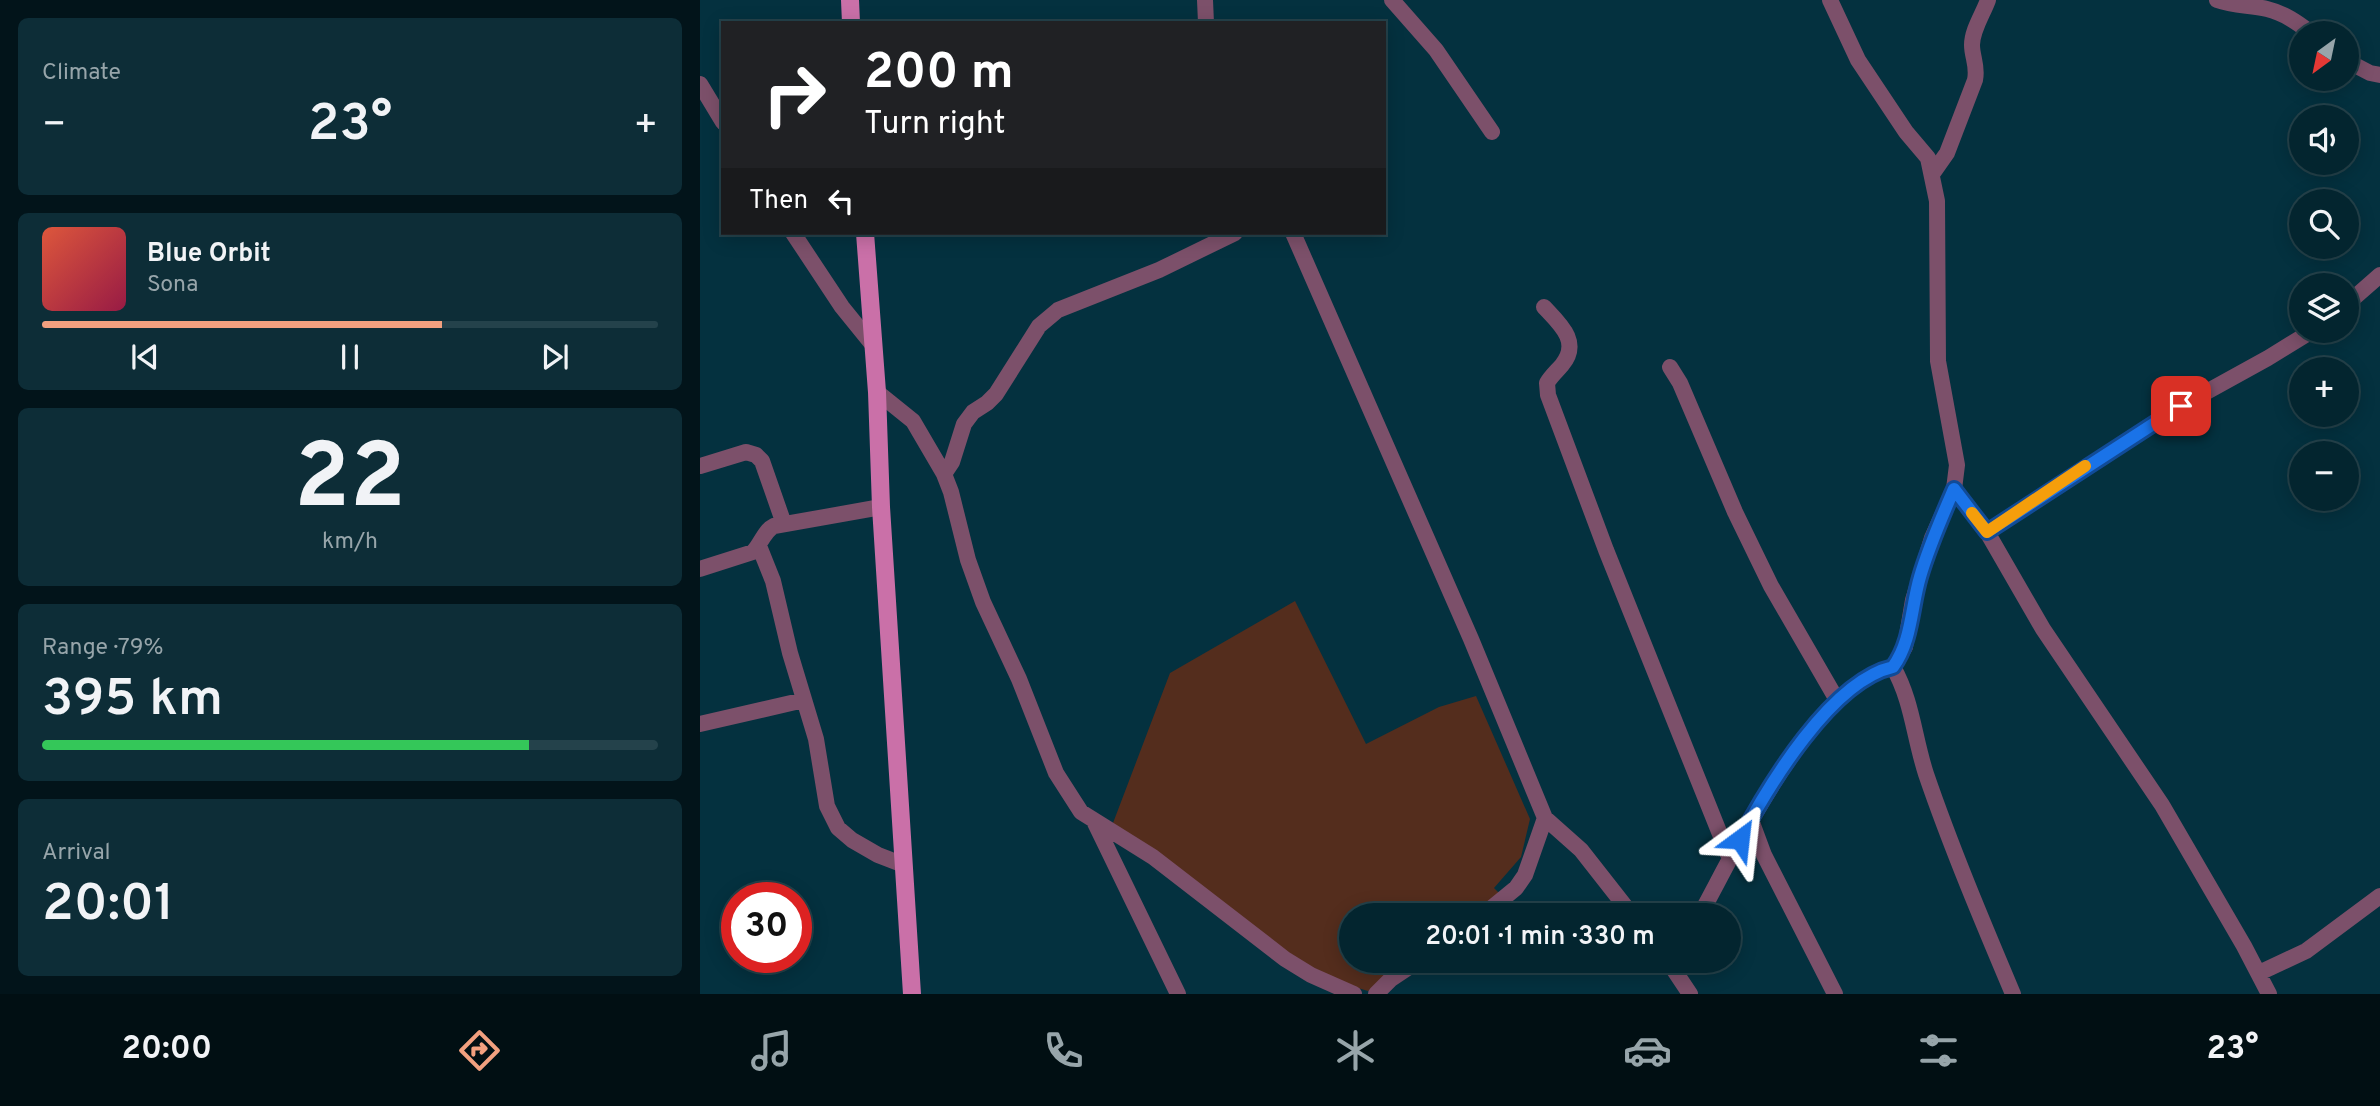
<!DOCTYPE html>
<html lang="en">
<head>
<meta charset="utf-8">
<style>
	:root { --surface:#03252f; --page:#0d2d37; --text:#f1f3f6; --muted:#97a5aa; --line:#24424b; --accent:#f2a07f }
	body { margin:0; font-family:Overpass,sans-serif; background:var(--page); color:var(--text); height:100vh; display:flex; flex-direction:column; font-size:26px; white-space:nowrap }
	* { box-sizing:border-box; margin:0 }
	p { font-size:23px; color:var(--muted) }
	.icon { flex:none; width:38px; height:38px; fill:none; stroke:currentColor; stroke-width:2; stroke-linecap:round; stroke-linejoin:round }
	.map { position:relative; flex:1; overflow:hidden }
	.side { display:flex; flex-direction:column; gap:18px; padding:18px; background:#02141a; width:700px }
	.side>* { flex:none }
	.banner { position:absolute; left:21px; top:21px; width:665px; height:214px; border-radius:0px; box-shadow:0 4px 18px #0003,0 0 0 2px var(--line); background:#202124; color:#fff; overflow:hidden }
	.needle { width:46px; rotate:213deg }
	.controls { position:absolute; left:1589px; top:21px; display:grid; gap:14px }
	.controls a { display:grid; place-items:center; width:70px; height:70px; border-radius:50%; background:var(--surface); box-shadow:0 4px 18px #0003,0 0 0 2px var(--line); font-size:35px }
	.speed { position:absolute; left:21px; top:882px; display:flex; gap:14px; font-size:35px; font-weight:700; text-align:center }
	.speed>* { display:grid; place-content:center; width:91px; height:91px; border-radius:50%; background:var(--surface); box-shadow:0 4px 18px #0003,0 0 0 2px var(--line); line-height:1 }
	.speed .limit { border:10px solid #d22; background:#fff; color:#111 }
	.pin { position:absolute; display:grid; place-items:center; width:60px; height:60px; color:#fff; margin:-30px; border-radius:14px; box-shadow:0 4px 10px #0006 }
	.me { position:absolute; width:77px; margin:-38px; rotate:30deg; stroke-linejoin:round; filter:drop-shadow(0 0 5px #0008) }
	.turn { display:flex; align-items:center; gap:24px; height:147px; padding:0 28px; font-size:32px }
	.turn .icon { width:91px; height:91px; stroke-width:2.5 }
	.turn b { display:block; font-size:49px; line-height:60px }
	.then { display:flex; align-items:center; height:66px; padding:0 28px; background:#0003; gap:14px; font-size:26px }
	.big { font-size:52px; font-weight:600; line-height:1.1 }
	.side .widget { flex:1; display:flex; flex-direction:column; justify-content:center; gap:10px; min-width:0; padding:0 24px; border-radius:10px; background:var(--page) }
	.side .dial { align-items:center; gap:0 }
	.dial b { font-size:91px; line-height:1 }
	.song { display:flex; align-items:center; gap:21px }
	.cover { width:84px; height:84px; border-radius:10px; background:linear-gradient(135deg,hsl(10 70% 55%),hsl(340 70% 35%)) }
	.played { height:7px; border-radius:4px; background:linear-gradient(90deg,var(--accent) 65%,var(--line) 65%) }
	.keys { display:flex; justify-content:space-around; direction:ltr }
	.heat { display:flex; justify-content:space-between; align-items:center; font-size:38px; direction:ltr }
	.charge { height:10px; border-radius:5px; background:linear-gradient(90deg,#34c759 79%,var(--line) 0) }
	.trip { position:absolute; left:639px; top:903px; width:402px; height:70px; border-radius:35px; background:var(--surface); box-shadow:0 4px 18px #0003,0 0 0 2px var(--line); font-weight:600; line-height:70px; text-align:center }
	.menu { display:flex; height:112px; justify-content:space-around; align-items:center; background:#010f13; color:var(--muted) }
	.menu .icon { width:49px; height:49px }
	.menu .selected { color:var(--accent) }
	.menu b { font-size:32px; color:var(--text) }
	main { display:flex; flex:1; min-height:0 }
	.map>svg:first-child { display:block }
	.green { fill:#542d1d }
	.lines { fill:none; stroke-linecap:round; stroke-linejoin:round }
	.minor { stroke:#7c506a; stroke-width:16 }
	.major { stroke:#ca70a8; stroke-width:18 }
	.route-casing { stroke:#114b97; stroke-width:18 }
	.route { stroke:#1a73e8; stroke-width:12 }
	.slow { stroke:#f59e0b; stroke-width:12 }
</style>
</head>
<body>
<main>
<section class="side">
<div class="widget"><p>Climate</p>
<div class="heat"><a>−</a><b class="big">23°</b><a>+</a></div>
</div>
<div class="widget">
<div class="song"><i class="cover"></i><div><b>Blue Orbit</b><p>Sona</p></div></div>
<div class="played"></div>
<div class="keys"><svg class="icon" aria-label="previous" viewBox="0 0 24 24"><path d="M18 5L8 12l10 7zM5 5v14"/></svg><svg class="icon" aria-label="pause" viewBox="0 0 24 24"><path d="M8 5v14M16 5v14"/></svg><svg class="icon" aria-label="next" viewBox="0 0 24 24"><path d="M6 5l10 7-10 7zM19 5v14"/></svg></div>
</div>
<div class="widget dial"><b>22</b><p>km/h</p></div>
<div class="widget"><p>Range · 79%</p><b class="big">395 km</b><div class="charge"></div></div>
<div class="widget"><p>Arrival</p><b class="big">20:01</b></div>
</section>
<div class="map">
<svg width="1680" height="994" viewBox="0 0 1680 994">
	<rect width="100%" height="100%" fill="#04313f"/>
	<path class="green" d="M595 601 666 744 739 707 776 696 830 819 821 857 794 888 802 896 774 915H651V961H711L668 991 615 975 509 898 413 823 470 673Z"/>
	<g class="lines">
		<path class="minor" d="M505 0 506 23
			M692 0 736 50 792 132
			M1517 0C1534 6 1550 5 1567 9 1584 13 1598 23 1611 33
			M1647 61 1670 73 1680 75
			M0 84 23 122
			M1233 173 1247 153 1275 80C1278 66 1272 57 1272 45 1272 30 1283 14 1288 0
			M93 233 142 307 172 344
			M593 233 771 639 845 818 825 875 816 888 783 915
			M1647 304 1680 275
			M844 307C860 324 881 342 862 365 857 371 851 376 847 383L848 395 906 550 1030 859
			M970 367 980 383 1035 512 1071 586 1137 700
			M177 392 213 421 244 474 251 492 268 560 283 602 319 679 356 773 381 812 453 857 585 959 611 975 654 994
			M0 466 46 452 56 455 62 461 84 524
			M244 474 252 462 264 424 273 412 287 403 296 394 339 326 358 310 459 270 535 233
			M1254 489 1287 532 1343 629 1462 805 1544 946 1569 994
			M1287 532 1481 406 1568 358 1612 331
			M59 546 73 581 90 653 116 739 127 806 138 828 152 840 178 855 204 865
			M0 569 53 552C61 544 64 531 74 526L181 507
			M1193 667C1212 700 1214 737 1226 774 1251 847 1283 923 1313 994
			M0 724 104 700
			M845 818 881 850 932 915
			M1051 820 1064 855 1135 994
			M395 823 478 994
			M1000 915C1038 846 1112 686 1193 667L1205 647 1213 600 1232 538 1254 489 1257 465 1238 361 1237 201 1228 158 1206 132 1158 60 1130 0
			M968 961 990 994
			M1559 973 1606 951 1680 896
			M676 994 691 979 718 961"/>
		<path class="major" d="M150 0 151 23
			M165 233 177 392 181 507 212 994"/>
	</g>
	<g class="lines">
		<g class="route-casing">
			<path id="route" d="M1040 839C1069 785 1131 681 1193 667 1212 641 1211 607 1220 577 1229 546 1241 519 1254 489L1287 532 1481 406"/>
		</g>
		<use href="#route" class="route"/>
		<path class="slow" d="M1272 513 1287 532 1385 466"/>
	</g>
</svg>
<div class="controls">
<a><svg class="needle" viewBox="-14 -14 28 28"><path d="M0-13l5 13h-10z" fill="#e53935"/><path d="M0 13l5-13h-10z" fill="#97a5aa"/></svg></a>
<a><svg class="icon" aria-label="sound" viewBox="0 0 24 24"><path d="M4 9h4l5-4v14l-5-4H4zM17 9q2 3 0 6"/></svg></a>
<a><svg class="icon" aria-label="search" viewBox="0 0 24 24"><circle cx="10" cy="10" r="6"/><path d="M15 15l6 6"/></svg></a>
<a><svg class="icon" aria-label="layers" viewBox="0 0 24 24"><path d="M12 4l9 5-9 5-9-5zM3 14l9 5 9-5"/></svg></a>
<a>+</a>
<a>−</a>
</div>
<div class="speed"><div class="limit">30</div></div>
<div class="pin" style="left:1481px;top:406px;background:#d93025"><svg class="icon" aria-label="arrive" viewBox="0 0 24 24"><path d="M6 21V4h12l-3 4 3 4H6"/></svg></div>
<svg class="me" style="left:1040px;top:839px" viewBox="-20 -20 40 40"><path d="M0-17L14 15 0 8-14 15z" fill="#1a73e8" stroke="#fff" stroke-width="4"/></svg>
<div class="trip">20:01 · 1 min · 330 m</div>
<div class="banner">
<div class="turn"><svg class="icon" aria-label="right" viewBox="0 0 24 24"><path d="M7 20v-9h11M14 6l5 5-5 5"/></svg><div><b>200 m</b>Turn right</div></div>
<div class="then">Then<svg class="icon" aria-label="left" viewBox="0 0 24 24"><path d="M17 20v-9H6M10 6l-5 5 5 5"/></svg></div>
</div>
</div>
</main>
<nav class="menu">
<b>20:00</b>
<svg class="icon selected" aria-label="directions" viewBox="0 0 24 24"><path d="M12 3l9 9-9 9-9-9zM9 14v-3h6M13 9l2 2-2 2"/></svg>
<svg class="icon" aria-label="music" viewBox="0 0 24 24"><path d="M9 18V5l10-2v13"/><circle cx="6" cy="18" r="3"/><circle cx="16" cy="16" r="3"/></svg>
<svg class="icon" aria-label="phone" viewBox="0 0 24 24"><path d="M5 4h4l2 5-3 2q2 4 5 5l2-3 5 2v4C11 20 4 13 5 4z"/></svg>
<svg class="icon" aria-label="climate" viewBox="0 0 24 24"><path d="M12 3v18M4 7l16 10M4 17L20 7"/></svg>
<svg class="icon" aria-label="car" viewBox="0 0 24 24"><path d="M5 17H2v-5l4-1 3-4h7l3 4 3 1v5h-3M9 17h6M6 11h13"/><circle cx="7" cy="17" r="2"/><circle cx="17" cy="17" r="2"/></svg>
<svg class="icon" aria-label="filters" viewBox="0 0 24 24"><path d="M4 7h16M4 17h16"/><circle cx="9" cy="7" r="2"/><circle cx="15" cy="17" r="2"/></svg>
<b>23°</b>
</nav>
</body>
</html>
